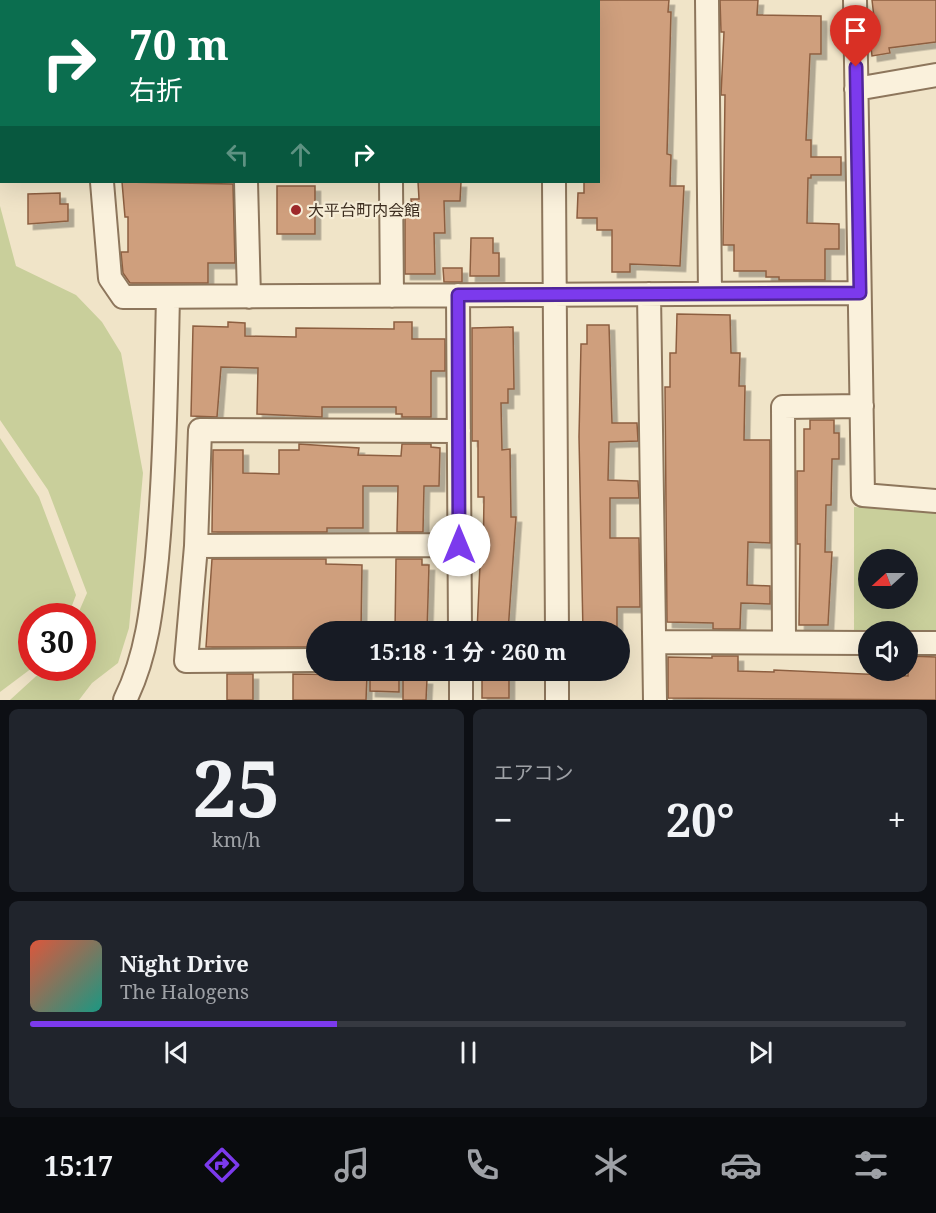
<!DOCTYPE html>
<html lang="ja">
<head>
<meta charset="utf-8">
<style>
	:root { --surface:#171b24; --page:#20242c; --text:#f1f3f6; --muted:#9ea1a6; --line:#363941; --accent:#7c3aed }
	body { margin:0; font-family:"Noto Serif","Noto Sans JP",serif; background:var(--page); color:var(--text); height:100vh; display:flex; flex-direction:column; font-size:22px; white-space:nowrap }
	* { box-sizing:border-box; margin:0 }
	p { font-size:20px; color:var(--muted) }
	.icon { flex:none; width:33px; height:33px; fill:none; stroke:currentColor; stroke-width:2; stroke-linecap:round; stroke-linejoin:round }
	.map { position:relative; height:700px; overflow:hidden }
	.drawer { display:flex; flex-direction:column; gap:9px; padding:9px; background:#0d0f14; flex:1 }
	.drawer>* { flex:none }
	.banner { position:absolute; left:0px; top:0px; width:600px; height:183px; box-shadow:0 6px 24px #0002; background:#0b6e4f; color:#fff; overflow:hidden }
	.needle { width:39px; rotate:249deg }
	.controls { position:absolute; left:858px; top:549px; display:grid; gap:12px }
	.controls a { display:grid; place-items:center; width:60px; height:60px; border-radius:50%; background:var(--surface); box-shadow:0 6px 24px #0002; font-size:30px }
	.speed { position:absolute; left:18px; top:603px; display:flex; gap:12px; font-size:30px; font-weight:700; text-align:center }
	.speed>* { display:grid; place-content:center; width:78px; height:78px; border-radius:50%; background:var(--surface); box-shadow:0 6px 24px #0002; line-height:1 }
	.speed .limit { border:9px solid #d22; background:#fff; color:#111 }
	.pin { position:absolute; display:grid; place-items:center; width:51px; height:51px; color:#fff; margin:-62px -26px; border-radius:50% 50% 50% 0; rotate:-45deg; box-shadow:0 0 6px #0007 }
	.pin .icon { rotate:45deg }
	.me { position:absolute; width:66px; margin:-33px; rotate:0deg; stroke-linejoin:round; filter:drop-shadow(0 0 4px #0008) }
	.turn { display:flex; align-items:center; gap:21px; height:126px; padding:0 30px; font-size:27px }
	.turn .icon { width:78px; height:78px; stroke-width:2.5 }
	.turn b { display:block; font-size:42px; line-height:51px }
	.lanes { display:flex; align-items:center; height:57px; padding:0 30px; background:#0003; justify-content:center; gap:30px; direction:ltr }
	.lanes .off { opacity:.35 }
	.big { font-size:45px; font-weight:700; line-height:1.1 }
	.drawer .tile { flex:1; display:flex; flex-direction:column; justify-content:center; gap:9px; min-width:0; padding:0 21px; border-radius:9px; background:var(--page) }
	.drawer .dial { align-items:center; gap:0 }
	.dial b { font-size:78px; line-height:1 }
	.song { display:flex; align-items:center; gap:18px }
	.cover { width:72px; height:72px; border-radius:9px; background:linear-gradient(135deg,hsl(10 70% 55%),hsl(170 70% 35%)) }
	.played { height:6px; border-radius:3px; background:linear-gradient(90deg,var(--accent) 35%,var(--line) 35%) }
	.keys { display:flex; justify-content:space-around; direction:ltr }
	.heat { display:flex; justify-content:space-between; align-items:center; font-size:33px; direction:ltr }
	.drawer .tiles { flex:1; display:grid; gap:9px; grid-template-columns:1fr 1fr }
	.tile:last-child { grid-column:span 2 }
	.trip { position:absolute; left:306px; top:621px; width:324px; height:60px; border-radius:30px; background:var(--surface); box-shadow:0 6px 24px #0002; font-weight:700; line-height:60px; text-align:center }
	.dock { display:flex; height:96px; justify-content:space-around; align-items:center; background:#090b0e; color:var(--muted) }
	.dock .icon { width:42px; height:42px }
	.dock .current { color:var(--accent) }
	.dock b { font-size:27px; color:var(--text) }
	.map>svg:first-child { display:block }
	.green { fill:#c9cf9b; fill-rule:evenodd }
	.building { fill:#cf9f7d; stroke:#8d5f41; stroke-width:1.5; filter:url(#shadow) }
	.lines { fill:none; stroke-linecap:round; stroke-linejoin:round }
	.street-casing { stroke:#8d765c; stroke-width:26 }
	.street { stroke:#faf1dc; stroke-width:22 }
	.route-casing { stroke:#51269a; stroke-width:15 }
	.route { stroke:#7c3aed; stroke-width:10 }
	.poi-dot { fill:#9e2a2b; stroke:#f7eed8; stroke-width:2 }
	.labels { text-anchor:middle; stroke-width:4.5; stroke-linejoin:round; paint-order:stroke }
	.poi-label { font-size:16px; fill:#3d2e20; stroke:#f7eed8; text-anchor:start }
</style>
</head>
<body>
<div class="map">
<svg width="936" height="700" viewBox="0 0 936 700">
	<defs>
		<filter id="shadow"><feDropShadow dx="5.5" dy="5.5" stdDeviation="0" flood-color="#0004"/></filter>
	</defs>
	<rect width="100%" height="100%" fill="#f0e4c8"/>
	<path class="green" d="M0 206 16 266 76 295 102 322 121 353 143 473 129 628 118 663 92 683 79 700H10L45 668H82V616H77L87 593 48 490 0 420Z
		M0 438 39 497 76 595 68 616H32V668L0 692Z
		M854 507 936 511V635H908V632L854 634ZM868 560H908V598H868Z"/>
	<path class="building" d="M598 0H669L668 12H671L667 154 671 155 670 186H684L680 266 630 264V272H612V230H597V218H577L578 193H584V182H598Z
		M720 0H758L757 15 821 16V54H810L806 140H811V157H841V175H811V178H808L807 223 839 224V249H825V280H779V277H766V271H734V245H723L725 95H721L724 32H721Z
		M872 0H936V42L889 48 890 53 872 56 869 27 875 26Z
		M122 182 233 184 235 263H208V283H130L123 273 121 252H128V217H125Z
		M418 182H461L460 201H444L445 233H434L435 274H405V212H412L411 199H419Z
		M277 186H315V234H277Z
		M60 193V204H68V221L28 224V194Z
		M471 238H493V253H499V276H470Z
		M443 268H462V282H444Z
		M677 314 730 315 731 353H740L739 386H745L744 440H770V543L748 542 747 585 770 586V604L741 603 740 629H713V623L667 622 665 387H670V353H676Z
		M228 322 245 323V336L296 337V328L394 329V322H412V339H445V371H431V417H402V414H396V407H322V417L257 414 258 368 221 367 217 417 191 416 193 326 228 327Z
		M587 325H609L612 423H637L638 441 609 442 608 480 638 481 639 498H610V538H639L640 607H617V632H583L579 437 581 344H587Z
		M513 327 514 389H508V403H501L502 450 510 449 511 517H516L508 632H477L480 564H483L484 497H478V441H472V328Z
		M810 420H834V433H839V459H832L831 505H826L825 552H832L828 625H799L800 544H797V471H804V429H810Z
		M299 444 359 448 358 455 401 456 402 444H431V447L440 448 439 486H424L423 532H397L398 486H363V528H327V532H212L213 450H243V473L279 474V450H299Z
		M212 559H326V564L362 565 361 632H316V647H206Z
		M396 559H422V565H429L427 632H395Z
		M712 656H738V671L774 672V670L908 676V656L936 657V700L668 698V657L712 658Z
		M482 670H509V698H482Z
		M370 672 399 673V692L370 691Z
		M227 674H253V700H227Z
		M293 674 367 675 366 700H293Z
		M403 678 427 679 426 700H403Z"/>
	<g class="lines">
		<g class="street-casing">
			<path id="street" d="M74 0 75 2
				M223 0V2
				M553 0V2
				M707 0 710 294
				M855 0 863 495 936 501
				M856 89 936 75
				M102 182 110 278 123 297 859 293
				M246 182 249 297
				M391 182 392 296
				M554 182 557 632
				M649 294 655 700
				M458 295 460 632
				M196 546 460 545
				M656 642 868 643
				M784 642 783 407 862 406
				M908 643H936
				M316 660 186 661 196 546 200 430 459 431
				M461 670V700
				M557 670V700
				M125 700C147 656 152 607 157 558 165 471 166 384 168 297"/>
		</g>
		<use href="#street" class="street"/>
	</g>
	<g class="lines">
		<g class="route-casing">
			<path id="route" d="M459 545 458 295 860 293 856 67"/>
		</g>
		<use href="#route" class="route"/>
	</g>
	<circle class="poi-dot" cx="296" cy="210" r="6"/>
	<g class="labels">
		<g class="poi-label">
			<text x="308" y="216">大平台町内会館</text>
		</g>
	</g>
</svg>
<div class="controls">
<a><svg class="needle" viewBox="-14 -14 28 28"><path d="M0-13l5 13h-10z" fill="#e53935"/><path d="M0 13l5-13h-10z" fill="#9ea1a6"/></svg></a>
<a><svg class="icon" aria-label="sound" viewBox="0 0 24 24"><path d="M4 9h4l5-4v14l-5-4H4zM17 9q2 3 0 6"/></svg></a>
</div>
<div class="speed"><div class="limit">30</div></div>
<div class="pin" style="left:856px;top:67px;background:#d93025"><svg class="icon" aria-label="arrive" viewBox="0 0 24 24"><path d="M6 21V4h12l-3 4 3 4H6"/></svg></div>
<svg class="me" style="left:459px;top:545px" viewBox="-20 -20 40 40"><circle r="19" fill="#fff"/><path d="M0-13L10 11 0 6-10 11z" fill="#7c3aed"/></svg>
<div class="trip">15:18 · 1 分 · 260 m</div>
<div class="banner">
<div class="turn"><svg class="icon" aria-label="right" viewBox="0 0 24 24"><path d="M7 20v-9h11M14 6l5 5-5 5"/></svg><div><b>70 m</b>右折</div></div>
<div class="lanes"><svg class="icon off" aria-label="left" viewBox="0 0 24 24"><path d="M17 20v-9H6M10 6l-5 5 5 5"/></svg><svg class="icon off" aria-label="ahead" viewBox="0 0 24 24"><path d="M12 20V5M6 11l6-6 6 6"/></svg><svg class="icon" aria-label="right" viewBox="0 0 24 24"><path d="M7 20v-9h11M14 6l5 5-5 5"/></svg></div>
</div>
</div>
<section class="drawer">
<div class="tiles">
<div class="tile dial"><b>25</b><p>km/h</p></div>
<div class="tile"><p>エアコン</p>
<div class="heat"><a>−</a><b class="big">20°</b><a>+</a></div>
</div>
<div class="tile">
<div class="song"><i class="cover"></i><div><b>Night Drive</b><p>The Halogens</p></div></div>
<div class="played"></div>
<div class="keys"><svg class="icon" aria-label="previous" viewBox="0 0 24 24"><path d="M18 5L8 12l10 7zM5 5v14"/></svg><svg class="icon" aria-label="pause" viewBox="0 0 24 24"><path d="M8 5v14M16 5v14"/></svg><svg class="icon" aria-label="next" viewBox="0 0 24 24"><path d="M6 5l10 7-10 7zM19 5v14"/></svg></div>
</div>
</div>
</section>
<nav class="dock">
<b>15:17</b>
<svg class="icon current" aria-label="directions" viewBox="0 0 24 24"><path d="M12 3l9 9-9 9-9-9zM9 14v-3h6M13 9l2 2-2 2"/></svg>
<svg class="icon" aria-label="music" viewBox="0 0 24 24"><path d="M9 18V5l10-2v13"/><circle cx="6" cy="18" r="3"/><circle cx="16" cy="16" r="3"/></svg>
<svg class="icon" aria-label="phone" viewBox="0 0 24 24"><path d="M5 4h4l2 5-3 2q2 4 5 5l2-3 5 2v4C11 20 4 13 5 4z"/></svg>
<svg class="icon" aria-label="climate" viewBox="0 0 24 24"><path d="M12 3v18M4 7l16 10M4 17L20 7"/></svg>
<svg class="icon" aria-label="car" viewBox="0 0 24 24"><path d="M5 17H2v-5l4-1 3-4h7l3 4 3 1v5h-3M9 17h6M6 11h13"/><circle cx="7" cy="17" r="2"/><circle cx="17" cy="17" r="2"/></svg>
<svg class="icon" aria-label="filters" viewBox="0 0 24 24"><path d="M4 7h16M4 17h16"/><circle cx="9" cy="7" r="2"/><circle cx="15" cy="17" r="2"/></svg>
</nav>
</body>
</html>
